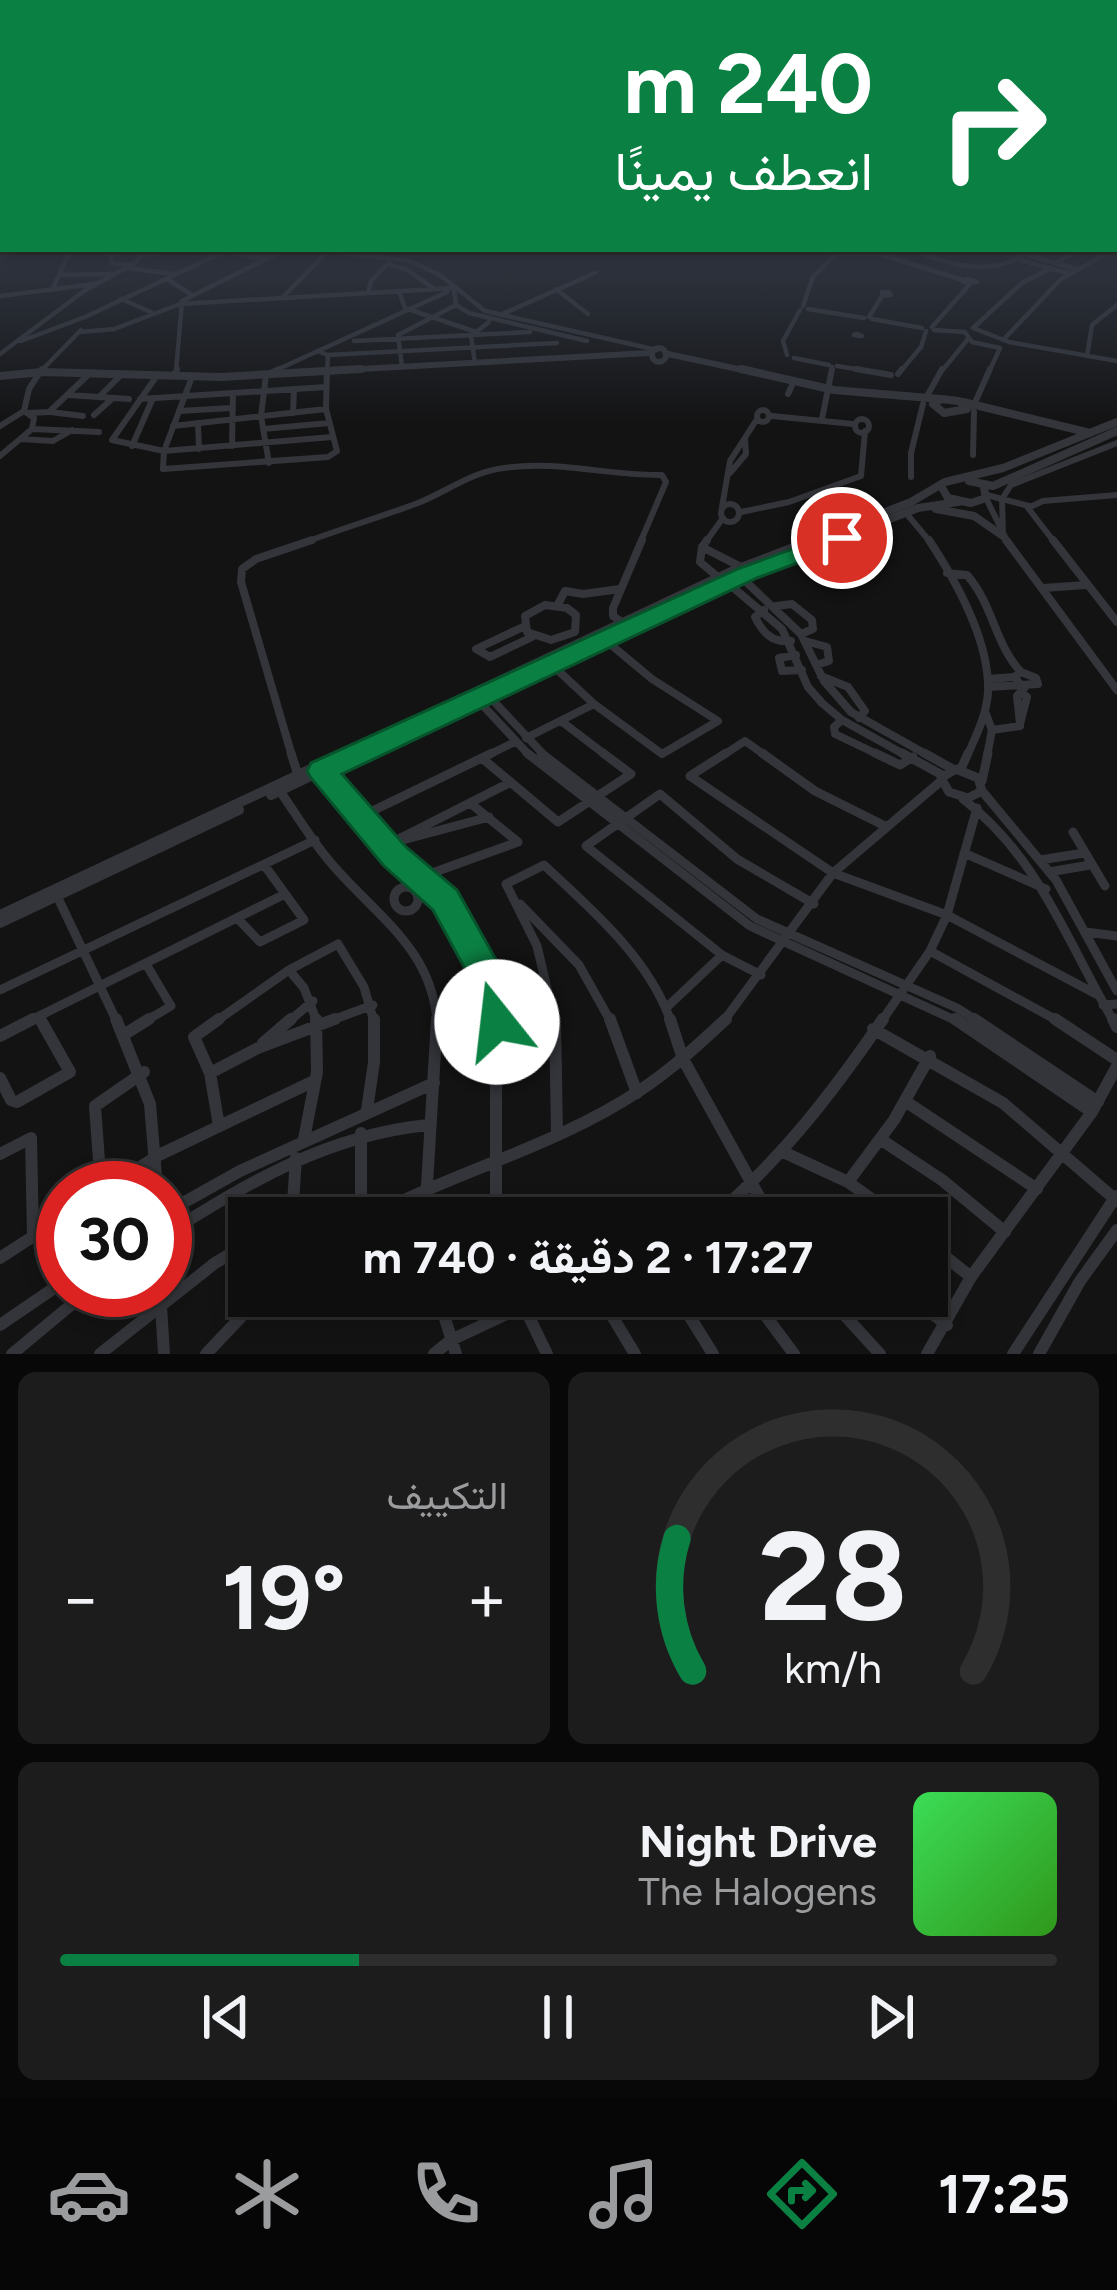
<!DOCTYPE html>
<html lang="ar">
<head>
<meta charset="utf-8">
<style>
	:root { --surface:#0e0e0f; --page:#1c1c1d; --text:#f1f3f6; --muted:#9b9c9e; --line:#2e2e2f; --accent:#0b8043 }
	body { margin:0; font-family:Figtree,Vazirmatn,sans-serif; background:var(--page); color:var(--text); direction:rtl; height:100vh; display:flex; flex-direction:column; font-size:45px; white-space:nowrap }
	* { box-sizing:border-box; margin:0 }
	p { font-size:39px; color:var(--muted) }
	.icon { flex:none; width:66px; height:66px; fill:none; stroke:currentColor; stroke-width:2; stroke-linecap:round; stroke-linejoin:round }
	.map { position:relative; height:1354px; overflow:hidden; direction:ltr }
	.side { display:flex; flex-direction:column; gap:18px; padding:18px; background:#080808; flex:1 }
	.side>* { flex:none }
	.top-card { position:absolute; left:0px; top:0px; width:1119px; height:252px; box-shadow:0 6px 18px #0003,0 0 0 3px var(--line); direction:rtl; background:#0b8043; color:#fff; overflow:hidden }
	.speed { position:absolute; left:36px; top:1161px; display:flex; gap:24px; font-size:60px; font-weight:700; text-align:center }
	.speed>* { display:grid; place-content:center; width:156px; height:156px; border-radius:50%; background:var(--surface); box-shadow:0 6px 18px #0003,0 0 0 3px var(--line); line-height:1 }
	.speed .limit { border:18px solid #d22; background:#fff; color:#111 }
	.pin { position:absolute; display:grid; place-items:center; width:102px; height:102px; color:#fff; margin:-51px; border:6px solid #fff; border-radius:50%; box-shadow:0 3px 12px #0007 }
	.me { position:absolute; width:132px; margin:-66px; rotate:344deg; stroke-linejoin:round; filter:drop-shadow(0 0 9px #0008) }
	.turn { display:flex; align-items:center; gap:42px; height:252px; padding:0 48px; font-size:54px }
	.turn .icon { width:156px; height:156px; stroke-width:2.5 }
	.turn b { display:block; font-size:84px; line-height:102px }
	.big { font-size:90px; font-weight:700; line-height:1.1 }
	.side .tile { flex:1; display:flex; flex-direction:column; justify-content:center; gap:18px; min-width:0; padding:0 42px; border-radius:18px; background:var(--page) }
	.side .dial { align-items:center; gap:0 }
	.dial svg { height:312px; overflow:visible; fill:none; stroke:var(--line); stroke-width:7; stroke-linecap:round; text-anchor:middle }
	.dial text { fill:var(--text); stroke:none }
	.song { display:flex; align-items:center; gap:36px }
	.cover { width:144px; height:144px; border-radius:18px; background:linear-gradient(135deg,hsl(130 70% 55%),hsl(110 70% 35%)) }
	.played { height:12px; border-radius:6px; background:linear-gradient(90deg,var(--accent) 30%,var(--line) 30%) }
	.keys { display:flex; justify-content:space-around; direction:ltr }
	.heat { display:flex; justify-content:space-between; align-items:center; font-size:66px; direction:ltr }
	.side .tiles { flex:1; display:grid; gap:18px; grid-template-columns:1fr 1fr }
	.tile:last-child { grid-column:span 2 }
	.trip { position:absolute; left:228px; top:1197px; width:720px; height:120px; border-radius:0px; background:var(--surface); box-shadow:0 6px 18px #0003,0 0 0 3px var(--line); font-weight:700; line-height:120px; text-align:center; direction:rtl }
	.menu { display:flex; height:192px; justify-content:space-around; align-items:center; background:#060606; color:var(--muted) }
	.menu .icon { width:84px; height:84px }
	.menu .current { color:var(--accent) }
	.menu b { font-size:54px; color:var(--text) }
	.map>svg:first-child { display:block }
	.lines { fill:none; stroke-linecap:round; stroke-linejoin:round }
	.minor-far4 { stroke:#33353a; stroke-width:4.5 }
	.minor-far3 { stroke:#33353a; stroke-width:6 }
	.minor-far2 { stroke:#33353a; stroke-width:8 }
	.minor-far1 { stroke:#33353a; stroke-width:9 }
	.minor { stroke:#33353a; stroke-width:12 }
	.tertiary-far3 { stroke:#33353a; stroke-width:6 }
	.tertiary-far2 { stroke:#33353a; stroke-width:8 }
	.tertiary-far1 { stroke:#33353a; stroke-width:9 }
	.tertiary { stroke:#33353a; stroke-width:10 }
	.route { fill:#0b8043; stroke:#07532c; stroke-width:3 }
</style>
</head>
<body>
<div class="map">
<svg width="1117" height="1354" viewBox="0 0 1117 1354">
	<rect width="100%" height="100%" fill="#131314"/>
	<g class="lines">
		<path class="minor-far4" d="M112 249 111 263 130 265
			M308 249 410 261 440 275 485 311 657 350
			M911 249C947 265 998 279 1030 249
			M875 251H881L883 254 872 253Z
			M0 252 34 249
			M228 252 266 259
			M882 255 963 280
			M1028 255 1076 269
			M141 256 174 249
			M1020 260 1068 273
			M1056 263 1080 249
			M387 264 406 269 433 288
			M128 268 173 274
			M1051 268 1022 283 973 328 1009 342 1117 361
			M60 275 112 274
			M167 279 192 295
			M967 279 977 282H963Z
			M53 288 71 249
			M556 289 588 314
			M454 290 456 305 469 313 587 341
			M399 291 405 308 476 332
			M882 292H889L891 295 882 296Z
			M368 293 371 281 389 262
			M0 296 95 284
			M283 297 327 252
			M121 299 151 312
			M803 306 813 277 836 254 871 253
			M808 309 864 318
			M500 315 595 273
			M869 317 882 296
			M872 319 922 328
			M932 327 970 284
			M934 330 965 332 972 342 1000 348 989 372
			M80 332 114 329 180 304 454 288
			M857 334 862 336 854 335Z
			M1005 338 1061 279 1115 249
			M21 341 85 317 230 249
			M354 341 530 332
			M320 352 328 355 327 372
			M0 354 84 291 136 262 144 249
			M328 355 557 343
			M787 355 783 341 800 310
			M1087 356 1092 325 1117 305
			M794 358 829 365
			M475 363 471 336 489 322
			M837 366 874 372
			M402 367 398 335 456 305
			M40 372 81 330
			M176 372 182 301 286 249
			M272 372 447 292
			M831 372 832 367
			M900 372 921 347 926 331
			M941 372 968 339"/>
		<path class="minor-far3" d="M856 369 891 375
			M898 374 902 369
			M174 376 177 369
			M156 377 112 440 164 451 332 437
			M192 377 164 451 163 469 328 457 337 451 326 409 327 369
			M788 394 794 381
			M69 395 129 399
			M99 397 119 377
			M926 398 942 369
			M140 399 326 387
			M973 407 990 369
			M757 416a6 6 0 1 1 12 0a6 6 0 1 1-12 0Z
			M179 411 231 408
			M50 412 83 416
			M29 413 49 412 87 376
			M293 413 294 389
			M94 415 113 398
			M772 416 853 424
			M822 419 832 369
			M855 426a7 7 0 1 1 14 0a7 7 0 1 1-14 0Z
			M198 423 199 449
			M0 426 24 411
			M173 426 326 409
			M32 429 99 432
			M263 429 329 423
			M21 439 53 441 72 430
			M132 446 153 398
			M232 446 233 394
			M973 455 974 412
			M0 456 32 429 34 418 24 411 29 389 42 369
			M269 463 261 416 266 375 279 369
			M730 473 746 454 745 439
			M911 477V453L923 404
			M987 495 1002 499 1011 485 1117 443
			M986 498 1008 543
			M721 513a9 9 0 1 1 18 0a9 9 0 1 1-18 0Z
			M722 507 730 461 757 419
			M741 512 789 502 861 476 865 431
			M906 513 931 543
			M1003 536 1002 499 1029 506
			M303 543C341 529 380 517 418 503 448 491 471 472 504 468 557 460 609 476 662 475L666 482 640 543
			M705 543 723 518
			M1055 543 1028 508 1043 501 1117 495"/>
		<path class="minor-far2" d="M929 540C956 581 990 641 988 692 987 714 976 736 967 756
			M1006 540 1117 690
			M1053 540 1117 622
			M703 546 707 540
			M947 573 967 575C994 606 994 643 1021 672
			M718 577 700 562 702 547 741 567
			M741 577 801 634 824 681 851 712 929 756
			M729 584 782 629 808 687 822 703 842 720 907 756
			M1043 588 1086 585
			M545 605 567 608 576 615 575 632 551 640 527 632 525 616Z
			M557 606 565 591 583 594 620 589
			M776 606 792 604 812 620 813 629 801 634
			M764 610 755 617C763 633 772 643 791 641
			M623 623 613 616V608L642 540
			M523 627 476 649 490 657 532 637
			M805 641 827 647 829 661 816 665
			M796 655 779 658 782 671 802 670
			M550 663 594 704 662 754 718 721 652 679 604 639
			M1021 672 1036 678 1038 684 1021 685 1014 677Z
			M821 676 848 687 865 711 859 718
			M988 679 1014 677
			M988 687 1021 685
			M486 693 545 756
			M476 698 530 756
			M986 714 992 730 987 756
			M842 720 834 727 835 734 881 756
			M561 721 607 756
			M1020 724 1017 696 1025 687
			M1020 724 1027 697 1023 694
			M992 730 1020 726
			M526 738 594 704
			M292 756 241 582 242 569 256 559 312 540
			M486 756 515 742
			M722 756 745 741 766 756"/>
		<path class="minor-far1" d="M291 753 298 775
			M527 753 750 926 959 1022
			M541 753 757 919 957 1008 979 1022
			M726 753 690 776 833 873 947 915 1096 994
			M762 753 815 791 887 827
			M875 753 900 765 913 757
			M902 753 942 775
			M924 753 951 768
			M483 759 558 822 631 774 603 753
			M956 769 978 778 982 791 968 798 949 792 941 778Z
			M961 769 968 753
			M322 771 395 856 445 900 486 974 497 1022
			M982 781 988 753
			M277 787C295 812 311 840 331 863 375 915 432 948 437 1022
			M982 791 1056 880 1117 991
			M963 799C1039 857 1067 942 1114 1022
			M360 817 492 753
			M1073 832 1105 886
			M399 841 489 817
			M385 846 509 783
			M964 853 1046 889
			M1040 860 1084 853
			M1049 872 1090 865
			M421 877 518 842 470 803
			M394 899a12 12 0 1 1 24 0a12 12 0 1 1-24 0Z
			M57 896 117 1022
			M520 904 579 965 611 1022
			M237 918 260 942 304 920 265 866
			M1086 932 1117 936
			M930 951 1060 1022
			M289 970 304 988 317 1022
			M761 975 722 955 586 846 660 794 737 859 814 904
			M0 990 315 840
			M1103 1005 1117 1004
			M666 1008 722 955
			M39 1017 42 1022
			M27 1022 285 894
			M144 1022 171 1006 146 964
			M215 1022 289 970 338 944 364 987 374 1022
			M288 1022 313 1001
			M327 1022 373 1005
			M555 1022 537 946 506 884 544 865C592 910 649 958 671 1022
			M723 1022 833 873 941 781
			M881 1022 930 951 947 915 977 808"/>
		<path class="minor" d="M116 1019 150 1104 157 1188
			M219 1019 194 1037 210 1073 219 1126
			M555 1019 557 1134
			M610 1019 637 1093
			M670 1019 683 1059 771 1218
			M955 1019 1092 1112
			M974 1019 1098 1102
			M1055 1019 1117 1060
			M1113 1019 1117 1027
			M873 1029 1003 1103 1117 1201
			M125 1034 149 1019
			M0 1036 33 1019
			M263 1043 291 1019
			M210 1073 258 1048 335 1019
			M0 1078 11 1100 17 1102 70 1072 40 1019
			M905 1101 1037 1189
			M367 1110 374 1062V1019
			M361 1133V1218
			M304 1139 317 1072 316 1019
			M880 1139 942 1180 1005 1232
			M781 1151 848 1182 898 1218
			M0 1154 31 1138 33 1236
			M848 1182 894 1120 930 1056
			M101 1188 95 1106 144 1072
			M107 1188 159 1155 314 1081
			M765 1208 788 1218
			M165 1213 240 1171 434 1083
			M292 1218 296 1158
			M368 1218C456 1171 556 1146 639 1091 671 1070 698 1045 726 1019
			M425 1218 437 1019
			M496 1218V1019
			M712 1218C780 1161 833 1092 883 1019
			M165 1235C249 1182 328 1135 428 1125
			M927 1242 971 1277
			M0 1258 63 1217
			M160 1290 164 1354
			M438 1296 456 1354
			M519 1296 547 1354
			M600 1296 635 1354
			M677 1296 713 1354
			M751 1296 794 1354
			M827 1296 880 1354
			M909 1296 947 1325
			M0 1325 63 1282
			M12 1354 89 1290
			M100 1354 215 1263 249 1243
			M206 1354 261 1296
			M434 1354 451 1340 545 1296
			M927 1354 971 1277 1092 1112 1117 1066
			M1013 1354 1116 1196
			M1039 1354 1080 1281 1117 1230"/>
		<path class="tertiary-far3" d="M652 355a7 7 0 1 1 14 0a7 7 0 1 1-14 0Z
			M668 354 752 372
			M40 372H48
			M307 372 649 353"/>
		<path class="tertiary-far2" d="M741 369 834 390 941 399
			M0 376 42 372 221 377 361 369
			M941 399 959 401 967 409 944 413 933 404Z
			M963 402 1090 433
			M969 481 993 486 1117 431
			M941 486 948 498 971 503 986 498 984 488
			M936 509 974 516 1003 536
			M805 543 911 502 945 482 1003 468 1117 422
			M828 543 918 508 958 502"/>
		<path class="tertiary-far1" d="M569 654 836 540
			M339 756 732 571 813 540"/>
		<path class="tertiary" d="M271 795 321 771
			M0 915 345 753
			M0 923 239 810"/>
	</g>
	<linearGradient id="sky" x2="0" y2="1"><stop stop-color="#0a0a0b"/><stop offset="0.55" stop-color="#333945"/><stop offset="1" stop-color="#333945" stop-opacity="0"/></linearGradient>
	<rect width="1117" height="424" fill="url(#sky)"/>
	<path class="route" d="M842 531 851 533V543L757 578 342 774 406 847 457 890 504 974 516 1022 510 1034 497 1038 484 1034 469 976 433 910 383 865 311 778 307 771 311 763 740 568Z"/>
</svg>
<div class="speed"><div class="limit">30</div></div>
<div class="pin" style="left:842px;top:538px;background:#d93025"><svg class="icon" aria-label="arrive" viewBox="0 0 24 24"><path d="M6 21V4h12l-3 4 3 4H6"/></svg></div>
<svg class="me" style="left:497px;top:1022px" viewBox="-20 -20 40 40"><circle r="19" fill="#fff"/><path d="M0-13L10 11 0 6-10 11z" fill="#0b8043"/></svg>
<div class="trip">17:27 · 2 دقيقة · 740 m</div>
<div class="top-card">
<div class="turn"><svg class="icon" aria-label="right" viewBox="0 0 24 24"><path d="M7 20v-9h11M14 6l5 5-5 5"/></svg><div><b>240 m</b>انعطف يمينًا</div></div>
</div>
</div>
<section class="side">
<div class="tiles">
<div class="tile dial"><svg viewBox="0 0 100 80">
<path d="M14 69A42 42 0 1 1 86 69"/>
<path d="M14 69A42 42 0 0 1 10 35" stroke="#0b8043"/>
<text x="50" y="56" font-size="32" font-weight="700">28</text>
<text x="50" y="72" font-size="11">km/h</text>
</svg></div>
<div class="tile"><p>التكييف</p>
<div class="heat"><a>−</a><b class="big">19°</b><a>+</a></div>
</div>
<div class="tile">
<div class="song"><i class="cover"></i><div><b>Night Drive</b><p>The Halogens</p></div></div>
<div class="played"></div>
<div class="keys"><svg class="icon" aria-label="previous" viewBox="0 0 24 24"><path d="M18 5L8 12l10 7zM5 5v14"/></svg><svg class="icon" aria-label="pause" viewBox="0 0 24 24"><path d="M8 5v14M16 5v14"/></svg><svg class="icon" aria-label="next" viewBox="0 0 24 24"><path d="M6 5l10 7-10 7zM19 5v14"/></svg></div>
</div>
</div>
</section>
<nav class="menu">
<b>17:25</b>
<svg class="icon current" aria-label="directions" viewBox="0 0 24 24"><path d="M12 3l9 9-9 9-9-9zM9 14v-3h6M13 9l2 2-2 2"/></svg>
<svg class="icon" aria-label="music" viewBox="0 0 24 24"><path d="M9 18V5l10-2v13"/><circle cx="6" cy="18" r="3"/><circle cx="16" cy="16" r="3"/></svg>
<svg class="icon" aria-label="phone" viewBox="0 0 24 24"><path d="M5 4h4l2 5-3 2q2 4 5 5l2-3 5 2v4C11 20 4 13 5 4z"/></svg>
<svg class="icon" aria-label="climate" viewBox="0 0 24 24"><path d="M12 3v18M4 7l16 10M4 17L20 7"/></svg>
<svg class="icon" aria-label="car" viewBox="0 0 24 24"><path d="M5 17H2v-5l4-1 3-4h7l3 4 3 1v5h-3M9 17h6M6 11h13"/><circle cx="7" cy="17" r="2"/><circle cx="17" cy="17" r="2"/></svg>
</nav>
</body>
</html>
